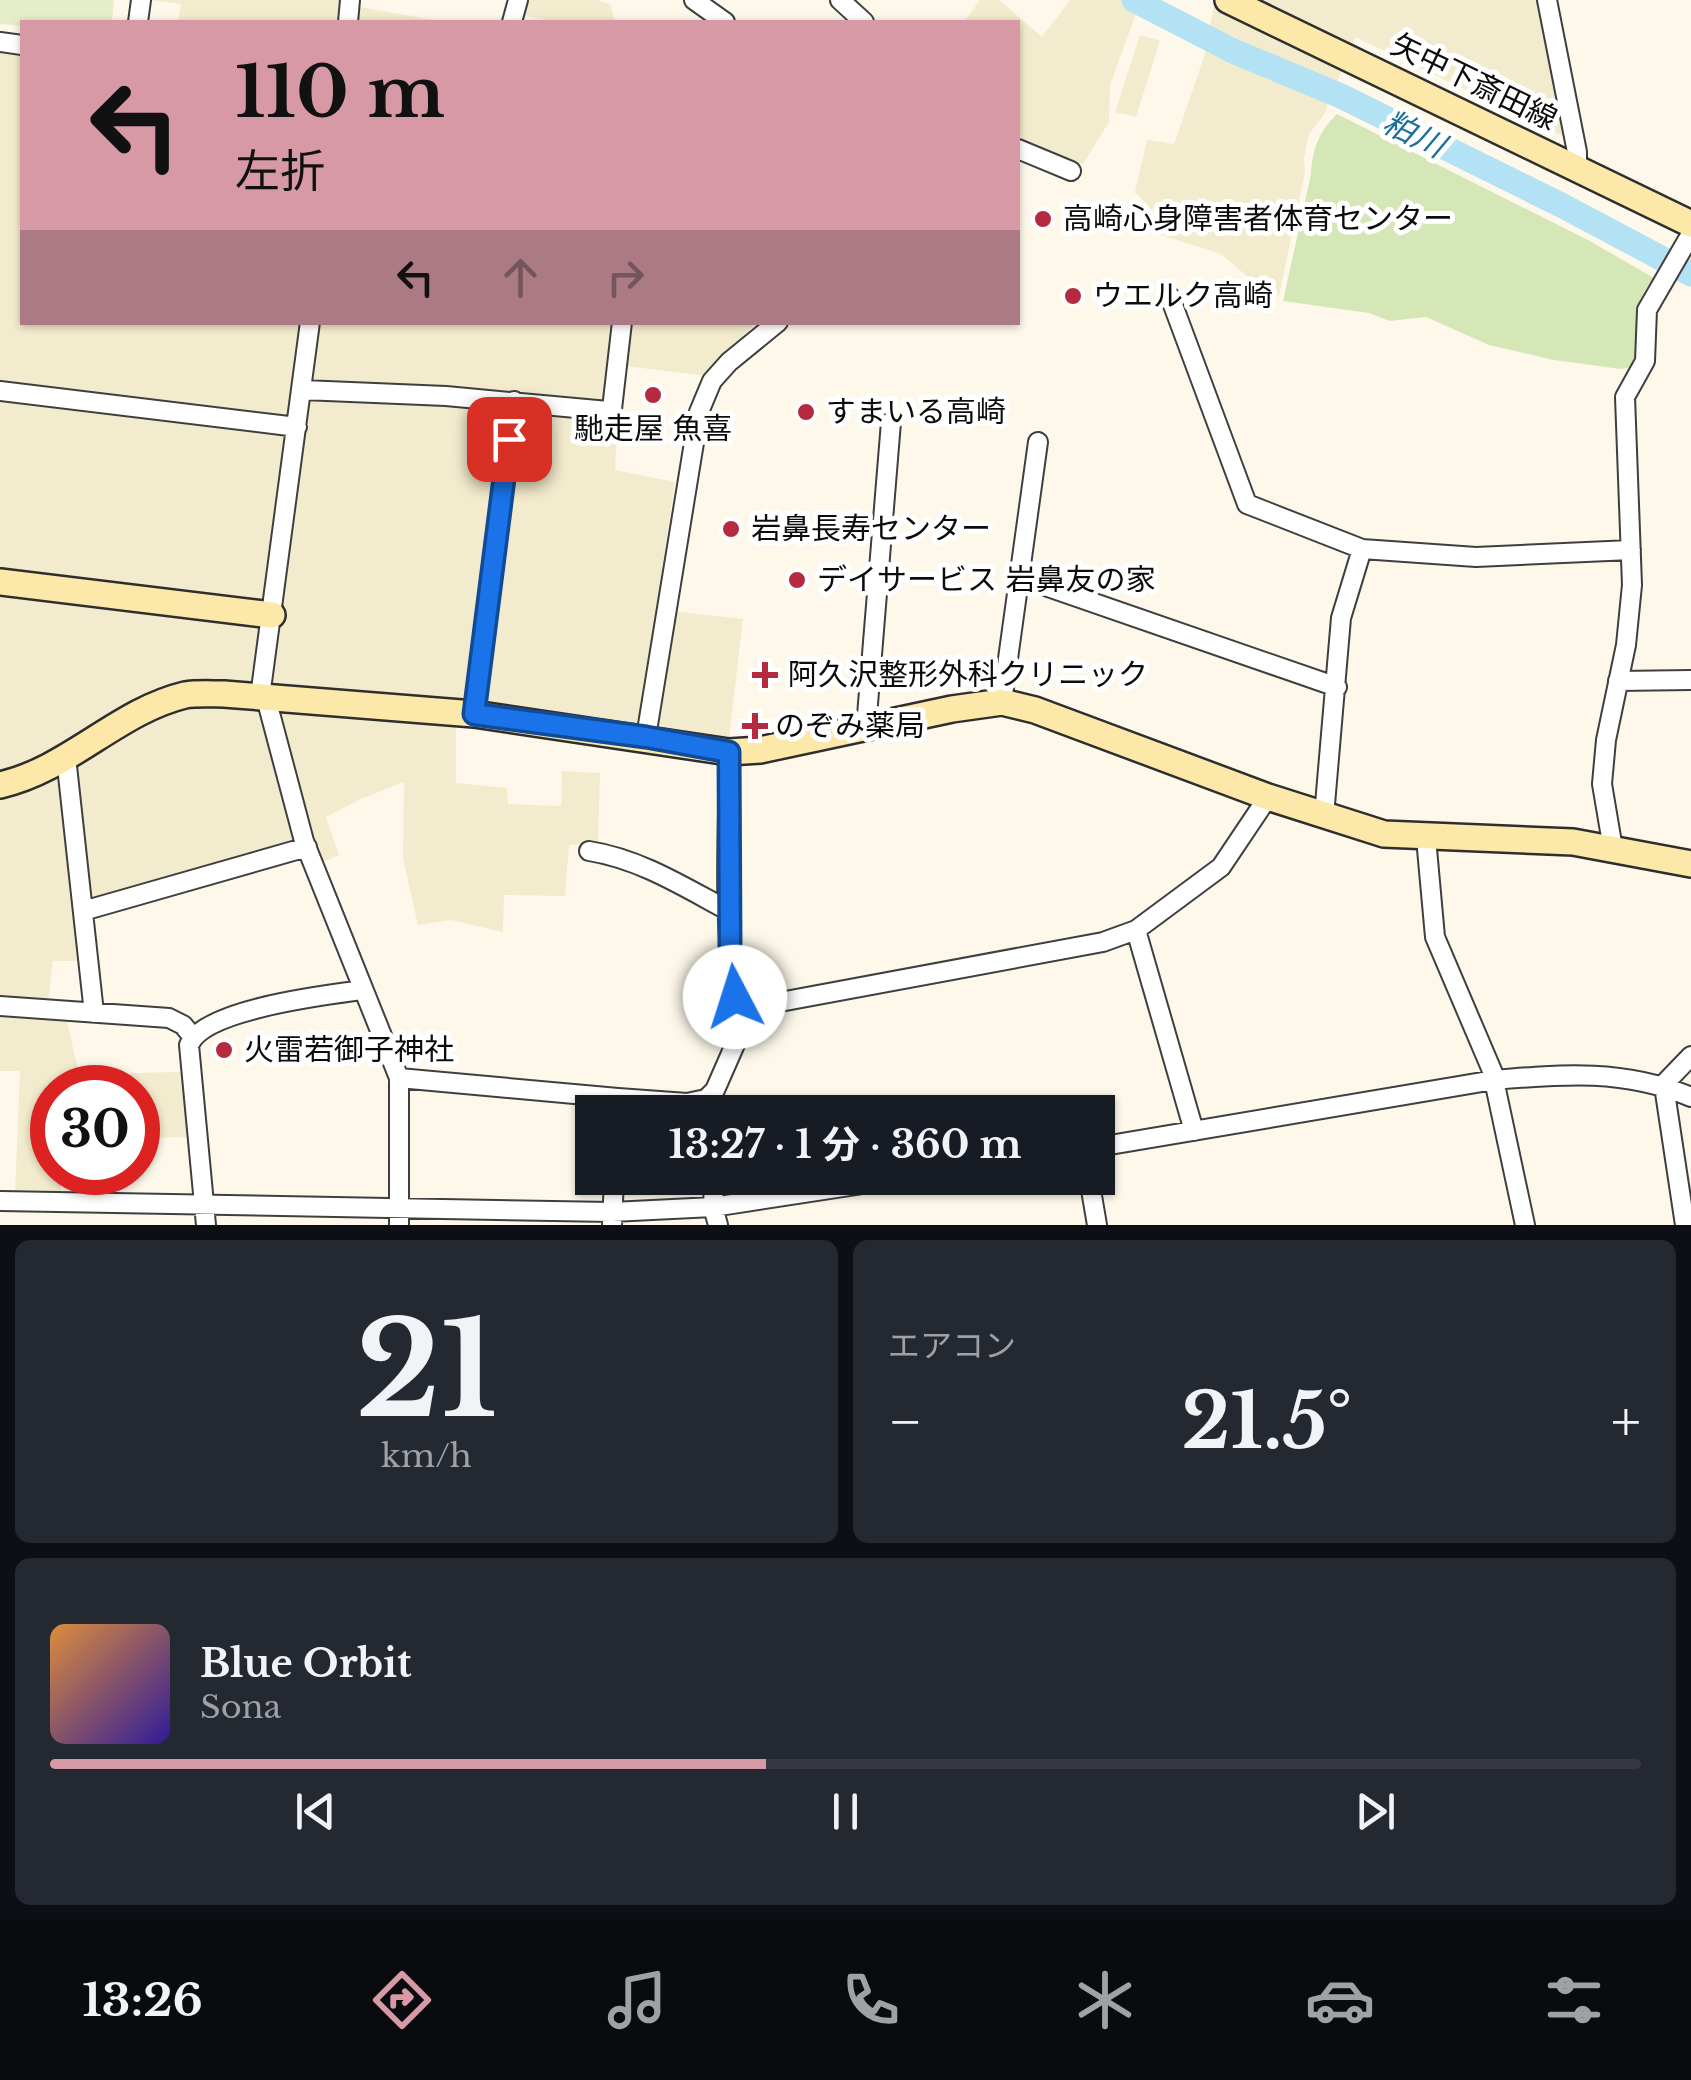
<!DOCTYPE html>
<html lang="ja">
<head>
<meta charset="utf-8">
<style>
	:root { --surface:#171b24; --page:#242831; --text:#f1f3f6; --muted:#9ea1a6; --line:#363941; --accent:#d699a5 }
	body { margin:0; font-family:"Libre Baskerville","Noto Sans JP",serif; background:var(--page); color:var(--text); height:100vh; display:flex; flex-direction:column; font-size:38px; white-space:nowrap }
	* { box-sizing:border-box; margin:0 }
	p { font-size:32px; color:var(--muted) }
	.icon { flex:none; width:55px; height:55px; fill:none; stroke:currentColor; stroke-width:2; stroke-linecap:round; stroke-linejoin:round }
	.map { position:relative; height:1225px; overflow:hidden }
	.panel { display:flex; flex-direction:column; gap:15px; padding:15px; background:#0d0f14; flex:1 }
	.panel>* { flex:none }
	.top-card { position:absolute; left:20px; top:20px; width:1000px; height:305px; border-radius:0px; box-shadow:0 2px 8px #0004; background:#d699a5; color:#111; overflow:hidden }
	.speed { position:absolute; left:30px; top:1065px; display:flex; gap:20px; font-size:50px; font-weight:700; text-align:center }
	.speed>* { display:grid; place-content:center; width:130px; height:130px; border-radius:50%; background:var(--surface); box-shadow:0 2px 8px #0004; line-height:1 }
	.speed .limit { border:15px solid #d22; background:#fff; color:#111 }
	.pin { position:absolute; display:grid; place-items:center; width:85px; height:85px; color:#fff; margin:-42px; border-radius:20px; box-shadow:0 5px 15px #0006 }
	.me { position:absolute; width:110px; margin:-55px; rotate:355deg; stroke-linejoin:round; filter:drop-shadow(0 0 8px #0008) }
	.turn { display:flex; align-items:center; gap:35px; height:210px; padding:0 50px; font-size:45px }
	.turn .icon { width:130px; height:130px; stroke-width:2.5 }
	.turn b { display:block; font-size:70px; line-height:85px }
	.lanes { display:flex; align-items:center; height:95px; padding:0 50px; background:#0003; justify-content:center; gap:50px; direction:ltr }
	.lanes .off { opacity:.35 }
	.big { font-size:75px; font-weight:700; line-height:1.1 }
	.panel .widget { flex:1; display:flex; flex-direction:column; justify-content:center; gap:15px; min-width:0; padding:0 35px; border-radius:15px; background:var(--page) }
	.panel .dial { align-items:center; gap:0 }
	.dial b { font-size:130px; line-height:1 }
	.song { display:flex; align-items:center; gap:30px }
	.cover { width:120px; height:120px; border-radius:15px; background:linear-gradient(135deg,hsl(30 70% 55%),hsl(250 70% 35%)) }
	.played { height:10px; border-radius:5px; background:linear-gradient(90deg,var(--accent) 45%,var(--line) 45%) }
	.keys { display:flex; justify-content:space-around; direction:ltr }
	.heat { display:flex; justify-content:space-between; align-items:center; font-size:55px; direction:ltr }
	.panel .tiles { flex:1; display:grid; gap:15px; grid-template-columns:1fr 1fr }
	.widget:last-child { grid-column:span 2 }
	.trip { position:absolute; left:575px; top:1095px; width:540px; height:100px; border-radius:0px; background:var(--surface); box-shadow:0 2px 8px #0004; font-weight:700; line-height:100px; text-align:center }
	.dock { display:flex; height:160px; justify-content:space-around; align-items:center; background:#090b0e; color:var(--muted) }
	.dock .icon { width:70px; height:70px }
	.dock .on { color:var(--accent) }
	.dock b { font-size:45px; color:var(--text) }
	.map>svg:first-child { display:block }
	.farmland { fill:#f3ebcd }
	.green { fill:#d5e7b7 }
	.pitch { fill:#e5eec8 }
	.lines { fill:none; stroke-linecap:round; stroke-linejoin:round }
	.river { stroke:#b2e2f3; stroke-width:25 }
	.street-casing { stroke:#3f3f3f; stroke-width:22 }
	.secondary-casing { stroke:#2e2e2e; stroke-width:30 }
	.street { stroke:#fff; stroke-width:18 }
	.secondary { stroke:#fce9a9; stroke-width:25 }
	.route-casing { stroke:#114b97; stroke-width:25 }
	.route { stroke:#1a73e8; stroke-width:18 }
	.poi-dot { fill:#b62a41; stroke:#fff; stroke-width:4 }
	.labels { text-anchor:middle; stroke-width:10; stroke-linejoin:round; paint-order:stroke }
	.street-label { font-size:30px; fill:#0c0c0c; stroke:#fff }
	.poi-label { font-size:30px; fill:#0c0c0c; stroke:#fff; text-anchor:start }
	.water-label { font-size:32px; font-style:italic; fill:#1b7098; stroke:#fff }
</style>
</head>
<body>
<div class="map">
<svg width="1691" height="1225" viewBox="0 0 1691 1225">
	<rect width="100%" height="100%" fill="#fef8eb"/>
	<path class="farmland" d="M149 0H343V4L445 22H178L181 4Z
		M525 0H598L611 5 615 22H558L521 15Z
		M980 0H999L1042 37 1070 0H1141L1110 85 1109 122 1083 164 1071 166 1018 140V22H964Z
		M1215 0H1539L1567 138 1355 37 1323 116 1309 134 1304 158 1305 172 1279 296 1257 285 1221 254 1158 234 1166 211 1151 209 1135 192 1147 140 1174 144 1204 57Z
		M1140 35 1160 41 1136 117 1115 112Z
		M0 50 22 52V322L754 324 708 376 608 364 600 423 617 426 615 470 675 482 656 609 743 619 729 738 456 700V783L507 788 508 804 561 806 562 771 600 773 598 844 569 845 565 896 504 895 503 932 451 920 418 925 403 859 404 782 361 799 326 817 339 855 318 864 309 838 95 902 72 906 79 961H53L48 1003 66 1017 79 1074 181 1072 188 1137 138 1138V1088H52V1172L61 1173V1193L15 1194 20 1071H0Z"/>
	<path class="green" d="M1337 114 1588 240 1654 278C1630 305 1644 314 1642 343 1642 350 1636 360 1634 367L1621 369 1554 360 1489 345 1426 317 1390 321 1369 313 1283 301 1311 174C1312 150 1319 131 1337 114Z"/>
	<path class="pitch" d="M0 0H114L112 22H22V26L0 24Z"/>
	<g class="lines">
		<path class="river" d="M1134 0 1233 51 1341 96 1563 206 1691 274"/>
		<g class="street-casing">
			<path id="street" d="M694 0 725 22
				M840 0 864 22
				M1547 0 1577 152V168
				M138 22 141 0
				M348 22 350 0
				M512 22 518 0
				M0 42 22 45
				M1018 149 1071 171
				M1170 297 1247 504 1362 549 1476 557 1631 550
				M303 390 446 396 608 411 612 409 622 322
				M0 391 297 427
				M1019 577 1337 687
				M1618 681 1691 680
				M260 697 310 322
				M266 698 304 841 399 1078V1225
				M1002 702 1038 442
				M474 714 514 401
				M866 728 891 422
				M646 737 699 412 712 381 729 362 778 322
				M729 752C729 833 719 949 744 1024
				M66 757 94 1013
				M1324 816 1341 618 1362 549
				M1426 838 1435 937 1496 1080
				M1613 849 1602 784 1606 740 1626 645 1632 585 1625 397 1645 361 1647 310 1691 234
				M589 851C640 859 684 887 729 911
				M83 911 307 847
				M1136 930 1194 1131
				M0 1006 169 1018 183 1025 192 1036
				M399 1078 618 1098 687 1103 706 1099 715 1090 744 1024 759 1012 780 1002 1103 942 1136 930 1221 867 1268 797
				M1494 1080 1525 1225
				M1663 1085 1691 1056
				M1664 1086 1685 1225
				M1098 1147 1494 1080C1563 1074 1625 1069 1691 1097
				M714 1178 713 1207 718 1225
				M1089 1178 1097 1225
				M0 1201 612 1212 713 1207 902 1178
				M206 1225 189 1045C204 1009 326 995 363 990
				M612 1225 614 1178"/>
		</g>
		<g class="secondary-casing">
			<path id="secondary" d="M1228 0 1691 224
				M0 582 272 615
				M0 785C68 770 118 711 185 695 197 693 211 694 224 694L474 714 729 752 760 750 952 709 1002 702 1035 710 1268 797 1384 834 1573 842 1691 864"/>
		</g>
		<use href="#street" class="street"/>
		<use href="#secondary" class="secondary"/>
	</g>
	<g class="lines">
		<g class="route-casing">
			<path id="route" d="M509 439 474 714 646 737 729 752 730 950 735 997"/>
		</g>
		<use href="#route" class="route"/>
	</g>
	<g class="poi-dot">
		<circle cx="1043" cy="219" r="10"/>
		<circle cx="1073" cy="296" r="10"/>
		<circle cx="653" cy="395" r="10"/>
		<circle cx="806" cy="412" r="10"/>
		<circle cx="731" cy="529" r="10"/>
		<circle cx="797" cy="580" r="10"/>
		<path d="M760 660h10v10h10v10h-10v10h-10v-10h-10v-10h10z"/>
		<path d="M750 711h10v10h10v10h-10v10h-10v-10h-10v-10h10z"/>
		<circle cx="224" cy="1050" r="10"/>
	</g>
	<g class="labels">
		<g class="street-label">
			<text transform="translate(1474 82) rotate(26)" y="10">矢中下斎田線</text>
		</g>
		<g class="poi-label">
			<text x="1063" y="229">高崎心身障害者体育センター</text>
			<text x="1093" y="306">ウエルク高崎</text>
			<text x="826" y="422">すまいる高崎</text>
			<text x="653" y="439" text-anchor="middle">馳走屋 魚喜</text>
			<text x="751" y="539">岩鼻長寿センター</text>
			<text x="817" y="590">デイサービス 岩鼻友の家</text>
			<text x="788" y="685">阿久沢整形外科クリニック</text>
			<text x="775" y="736">のぞみ薬局</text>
			<text x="244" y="1060">火雷若御子神社</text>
		</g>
		<g class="water-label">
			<text transform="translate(1414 134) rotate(26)" y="11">粕川</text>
		</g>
	</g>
</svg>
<div class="speed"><div class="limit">30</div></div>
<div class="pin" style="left:509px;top:439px;background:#d93025"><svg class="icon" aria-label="arrive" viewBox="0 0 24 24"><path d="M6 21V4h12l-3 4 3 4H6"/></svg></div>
<svg class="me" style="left:735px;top:997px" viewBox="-20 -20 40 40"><circle r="19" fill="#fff"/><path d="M0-13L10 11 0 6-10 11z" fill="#1a73e8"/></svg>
<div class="trip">13:27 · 1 分 · 360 m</div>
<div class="top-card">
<div class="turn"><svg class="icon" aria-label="left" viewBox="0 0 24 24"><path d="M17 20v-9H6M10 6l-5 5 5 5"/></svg><div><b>110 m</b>左折</div></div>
<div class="lanes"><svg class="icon" aria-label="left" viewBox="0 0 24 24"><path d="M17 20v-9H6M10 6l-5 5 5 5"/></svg><svg class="icon off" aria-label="ahead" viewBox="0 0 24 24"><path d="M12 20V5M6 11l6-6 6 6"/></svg><svg class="icon off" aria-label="right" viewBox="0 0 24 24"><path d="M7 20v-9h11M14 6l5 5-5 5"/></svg></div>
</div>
</div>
<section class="panel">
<div class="tiles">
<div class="widget dial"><b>21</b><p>km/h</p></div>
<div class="widget"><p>エアコン</p>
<div class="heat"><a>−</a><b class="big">21.5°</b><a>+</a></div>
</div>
<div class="widget">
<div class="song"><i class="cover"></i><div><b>Blue Orbit</b><p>Sona</p></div></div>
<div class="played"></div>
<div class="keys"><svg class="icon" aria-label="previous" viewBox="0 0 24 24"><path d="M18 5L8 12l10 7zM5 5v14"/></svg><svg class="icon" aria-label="pause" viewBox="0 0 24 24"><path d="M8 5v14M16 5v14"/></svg><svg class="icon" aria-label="next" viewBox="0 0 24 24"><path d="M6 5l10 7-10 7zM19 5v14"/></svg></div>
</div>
</div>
</section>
<nav class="dock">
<b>13:26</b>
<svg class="icon on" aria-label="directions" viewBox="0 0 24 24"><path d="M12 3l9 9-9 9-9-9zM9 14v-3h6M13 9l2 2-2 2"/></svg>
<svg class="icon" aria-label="music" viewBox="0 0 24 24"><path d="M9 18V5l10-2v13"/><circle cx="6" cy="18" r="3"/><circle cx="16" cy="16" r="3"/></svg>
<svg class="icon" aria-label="phone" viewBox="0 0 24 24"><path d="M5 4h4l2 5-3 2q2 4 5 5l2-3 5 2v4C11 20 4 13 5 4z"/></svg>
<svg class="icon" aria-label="climate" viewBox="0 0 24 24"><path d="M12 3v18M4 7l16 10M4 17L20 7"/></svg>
<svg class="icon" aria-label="car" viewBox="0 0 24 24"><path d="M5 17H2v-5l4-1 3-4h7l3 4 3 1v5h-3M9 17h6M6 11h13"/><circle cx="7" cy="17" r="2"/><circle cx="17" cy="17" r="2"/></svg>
<svg class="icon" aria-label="filters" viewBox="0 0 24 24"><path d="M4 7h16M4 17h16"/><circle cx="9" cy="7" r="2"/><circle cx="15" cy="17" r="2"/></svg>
</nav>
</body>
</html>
